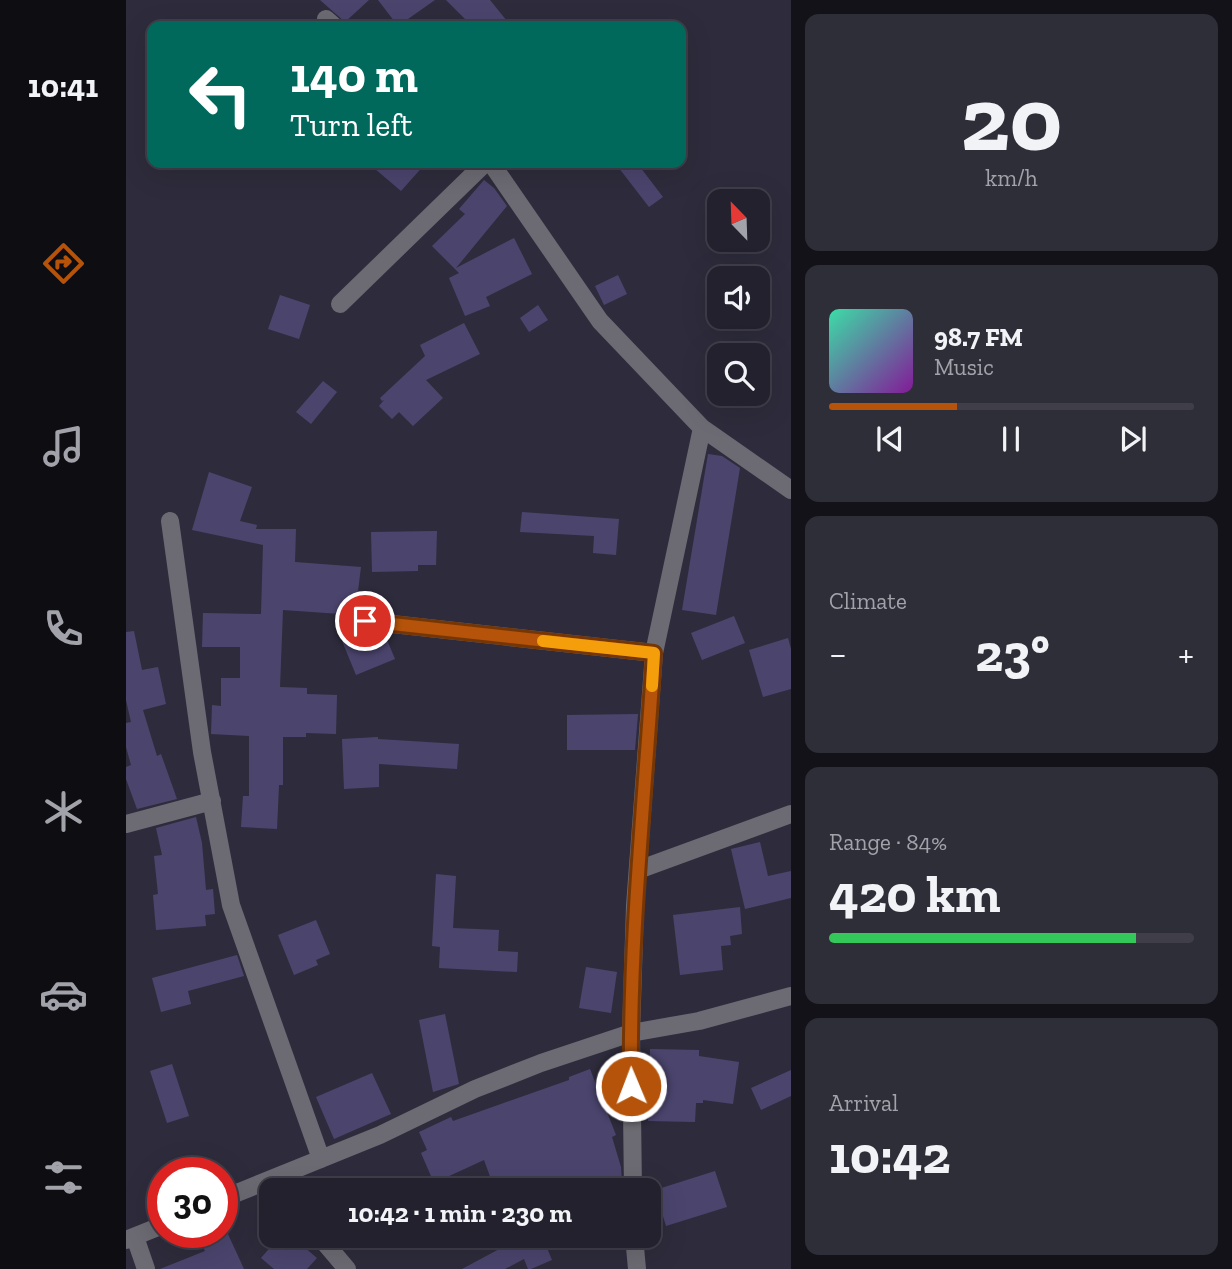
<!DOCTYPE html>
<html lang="en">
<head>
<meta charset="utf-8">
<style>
	:root { --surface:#22212d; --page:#2e2e39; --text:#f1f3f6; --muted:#a2a3aa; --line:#3f3e49; --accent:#b45309 }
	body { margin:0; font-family:"Zilla Slab",serif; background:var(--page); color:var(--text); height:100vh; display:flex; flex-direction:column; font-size:26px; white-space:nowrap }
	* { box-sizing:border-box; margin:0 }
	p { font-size:23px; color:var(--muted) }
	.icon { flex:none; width:38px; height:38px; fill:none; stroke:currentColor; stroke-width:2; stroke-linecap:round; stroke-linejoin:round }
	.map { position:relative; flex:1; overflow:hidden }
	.details { display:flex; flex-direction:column; gap:14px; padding:14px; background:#131219; width:441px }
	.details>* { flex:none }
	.hud { position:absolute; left:21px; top:21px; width:539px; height:147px; border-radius:14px; box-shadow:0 7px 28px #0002,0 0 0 2px var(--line); background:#00695c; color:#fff; overflow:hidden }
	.needle { width:46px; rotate:337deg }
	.buttons { position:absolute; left:581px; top:189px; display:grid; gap:14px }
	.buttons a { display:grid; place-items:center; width:63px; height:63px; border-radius:14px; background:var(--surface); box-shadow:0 7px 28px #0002,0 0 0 2px var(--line); font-size:35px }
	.speed { position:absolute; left:21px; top:1157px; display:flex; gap:14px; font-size:35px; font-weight:700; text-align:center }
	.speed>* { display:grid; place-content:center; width:91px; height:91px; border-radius:50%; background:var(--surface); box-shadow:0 7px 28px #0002,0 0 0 2px var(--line); line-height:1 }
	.speed .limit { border:10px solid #d22; background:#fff; color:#111 }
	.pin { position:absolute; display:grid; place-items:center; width:60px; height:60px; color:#fff; margin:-30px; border:4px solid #fff; border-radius:50%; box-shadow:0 2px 7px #0007 }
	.me { position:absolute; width:77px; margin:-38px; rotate:359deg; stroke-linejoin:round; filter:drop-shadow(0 0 5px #0008) }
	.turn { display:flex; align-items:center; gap:24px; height:147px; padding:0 28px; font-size:32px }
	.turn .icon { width:91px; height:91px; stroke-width:2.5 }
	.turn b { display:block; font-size:49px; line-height:60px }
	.big { font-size:52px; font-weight:800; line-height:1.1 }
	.details .card { flex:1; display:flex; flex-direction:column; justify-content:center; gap:10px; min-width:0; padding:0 24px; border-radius:14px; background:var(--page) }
	.details .dial { align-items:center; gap:0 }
	.dial b { font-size:91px; line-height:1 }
	.song { display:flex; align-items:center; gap:21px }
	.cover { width:84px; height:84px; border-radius:10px; background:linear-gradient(135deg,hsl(160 70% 55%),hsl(290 70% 35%)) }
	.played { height:7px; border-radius:4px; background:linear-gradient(90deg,var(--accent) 35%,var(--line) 35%) }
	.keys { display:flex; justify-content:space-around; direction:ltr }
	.heat { display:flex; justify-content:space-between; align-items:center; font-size:38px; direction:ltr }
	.charge { height:10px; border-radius:5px; background:linear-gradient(90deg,#34c759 84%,var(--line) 0) }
	.trip { position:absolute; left:133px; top:1178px; width:402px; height:70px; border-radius:14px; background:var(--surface); box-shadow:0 7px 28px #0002,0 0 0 2px var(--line); font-weight:800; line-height:70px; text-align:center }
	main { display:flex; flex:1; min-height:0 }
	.dock { display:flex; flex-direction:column; width:126px; justify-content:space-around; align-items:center; background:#0e0d12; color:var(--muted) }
	.dock .icon { width:49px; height:49px }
	.dock .active { color:var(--accent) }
	.dock b { font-size:32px; color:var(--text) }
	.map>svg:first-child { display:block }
	.building { fill:#4b456e }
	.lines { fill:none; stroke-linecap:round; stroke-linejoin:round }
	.minor { stroke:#6c6b73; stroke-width:18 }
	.route-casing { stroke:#753606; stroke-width:18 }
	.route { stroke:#b45309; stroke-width:12 }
	.slow { stroke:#f59e0b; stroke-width:12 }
</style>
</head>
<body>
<main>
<nav class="dock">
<b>10:41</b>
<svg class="icon active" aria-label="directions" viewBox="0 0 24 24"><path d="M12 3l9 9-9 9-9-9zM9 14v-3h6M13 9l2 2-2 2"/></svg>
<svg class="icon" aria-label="music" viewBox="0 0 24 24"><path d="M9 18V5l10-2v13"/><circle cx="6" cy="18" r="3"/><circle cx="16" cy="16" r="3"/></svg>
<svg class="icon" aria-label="phone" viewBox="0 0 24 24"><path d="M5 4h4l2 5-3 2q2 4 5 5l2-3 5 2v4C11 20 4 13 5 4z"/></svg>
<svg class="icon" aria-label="climate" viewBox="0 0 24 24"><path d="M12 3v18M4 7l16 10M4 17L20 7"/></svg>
<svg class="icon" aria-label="car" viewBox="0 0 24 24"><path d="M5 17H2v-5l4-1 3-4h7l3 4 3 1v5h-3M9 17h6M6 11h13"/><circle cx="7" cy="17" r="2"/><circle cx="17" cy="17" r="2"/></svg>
<svg class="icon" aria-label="filters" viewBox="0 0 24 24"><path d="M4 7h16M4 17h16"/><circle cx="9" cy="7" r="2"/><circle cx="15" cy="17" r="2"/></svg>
</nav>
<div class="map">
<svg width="665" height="1269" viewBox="0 0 665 1269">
	<rect width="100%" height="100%" fill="#2e2c3c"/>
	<path class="building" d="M194 0H243L219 22Z
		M252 0H309L272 26Z
		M320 0H364L385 26H346Z
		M242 163H300L275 191Z
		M489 163H511L537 197 523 207Z
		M358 180 368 188 381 206 330 268 388 238 406 274 360 297 364 306 339 316 323 278 333 273 306 246 339 214 333 209Z
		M492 275 501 294 478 305 469 286Z
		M154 295 184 305 173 339 142 329Z
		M412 305 422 320 403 332 394 318Z
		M338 323 354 354 300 380 317 398 287 426 273 412 266 419 253 406 258 400 256 401 254 398 299 356 294 345Z
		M197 381 211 392 185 424 170 412Z
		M582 454 596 456 614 468 590 615 556 610Z
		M83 472 126 487 114 521 131 525 130 529H170L169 562 235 567 229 615 157 610 154 687 181 688V694L211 695 210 734 180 733V737H157V785H153L151 829 115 827 117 796H123V736L85 734 86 705 95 706V678H114V647H76L77 613 135 614 137 545 66 530Z
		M396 512 493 519 490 555 467 553 468 536 394 532Z
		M311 531 310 565H292V571L246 572 245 532Z
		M608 616 619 643 576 660 565 633Z
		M8 631 16 670 32 667 40 704 17 710 31 756 35 754 51 799 11 809 0 779V767L5 765 0 747V723L5 722 0 700V632Z
		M236 632 259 635 269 659 230 675 216 641Z
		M662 638 665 649V689L637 697 623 650Z
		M512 714 509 750H441V715Z
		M252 737V739L333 744 331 769 253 764V787L218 789 216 739Z
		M70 817 76 843 80 890 87 889 89 914 79 915 80 926 30 930 27 895 32 894 28 856 36 855 30 828Z
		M634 842 642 876 665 871V898L619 909 605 849Z
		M310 874 330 876 327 928 373 930 372 951 392 952 391 972 313 968 314 947 306 946Z
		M614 907 616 934 604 936 605 945 595 946 597 970 554 975 547 915Z
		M190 920 204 954 190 960 192 965 168 975 152 935Z
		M111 955 118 976 62 991 65 1004 35 1012 26 978Z
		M460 967 491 972 485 1013 453 1008Z
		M319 1014 333 1084 307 1092 293 1020Z
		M524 1049 573 1050V1056L613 1062 607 1104 577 1100V1103H570L569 1122 522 1121Z
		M46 1064 63 1116 41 1123 24 1071Z
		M464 1069 490 1135 486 1137 495 1167 496 1184 477 1190H369L358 1160 308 1183 295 1153 301 1150 293 1132 325 1117 327 1121 443 1080V1077Z
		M665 1070V1096L635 1110 625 1088Z
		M246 1073 265 1114 208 1139 190 1097Z
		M589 1171 601 1207 540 1226 529 1190Z
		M69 1232H101L118 1269H34L79 1251Z
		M154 1236H165L191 1258 181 1269H148L135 1258Z
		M388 1236H416L426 1260 405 1269H402L398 1259 379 1269H336L390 1240Z"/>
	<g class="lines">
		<path class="minor" d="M200 19 208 26
			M365 163 474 321 576 428
			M214 304 359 163
			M44 521 76 752 105 905 195 1159
			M239 621 528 653
			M0 824 86 801
			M512 870 665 814
			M507 1190 505 1033 509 906 528 653 576 428 665 490
			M96 1199 254 1135 349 1089 415 1063 505 1033 573 1021 665 996
			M193 1236 221 1269
			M508 1236 511 1269
			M9 1237 20 1269
			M0 1240 37 1225"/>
	</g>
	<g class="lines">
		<g class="route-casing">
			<path id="route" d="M239 621 528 653C519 797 503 941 505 1086"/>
		</g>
		<use href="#route" class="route"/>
		<path class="slow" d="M417 641 528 653 526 686"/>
	</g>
</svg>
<div class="buttons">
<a><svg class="needle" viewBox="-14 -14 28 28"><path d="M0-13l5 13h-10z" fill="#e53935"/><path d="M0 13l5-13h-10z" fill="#a2a3aa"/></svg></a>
<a><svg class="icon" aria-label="sound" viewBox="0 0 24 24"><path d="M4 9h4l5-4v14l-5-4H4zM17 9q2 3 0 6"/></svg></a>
<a><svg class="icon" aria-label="search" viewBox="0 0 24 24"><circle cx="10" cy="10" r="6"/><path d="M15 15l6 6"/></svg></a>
</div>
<div class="speed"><div class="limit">30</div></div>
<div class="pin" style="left:239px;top:621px;background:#d93025"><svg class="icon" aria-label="arrive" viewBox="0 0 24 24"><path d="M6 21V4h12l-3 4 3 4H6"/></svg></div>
<svg class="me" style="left:505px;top:1086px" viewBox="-20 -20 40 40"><circle r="17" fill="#b45309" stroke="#fff" stroke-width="3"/><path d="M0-11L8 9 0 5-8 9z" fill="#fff"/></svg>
<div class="trip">10:42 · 1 min · 230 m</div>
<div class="hud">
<div class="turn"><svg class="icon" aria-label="left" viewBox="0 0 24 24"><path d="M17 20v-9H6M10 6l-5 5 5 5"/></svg><div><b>140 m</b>Turn left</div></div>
</div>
</div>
<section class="details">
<div class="card dial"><b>20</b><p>km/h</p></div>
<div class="card">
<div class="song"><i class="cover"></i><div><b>98.7 FM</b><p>Music</p></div></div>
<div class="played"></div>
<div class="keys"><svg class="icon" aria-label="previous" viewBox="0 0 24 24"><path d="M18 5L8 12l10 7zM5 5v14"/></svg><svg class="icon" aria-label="pause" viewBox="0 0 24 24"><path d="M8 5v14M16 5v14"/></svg><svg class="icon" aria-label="next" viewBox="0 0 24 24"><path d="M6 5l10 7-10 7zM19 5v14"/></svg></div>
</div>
<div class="card"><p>Climate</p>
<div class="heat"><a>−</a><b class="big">23°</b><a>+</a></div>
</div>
<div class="card"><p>Range · 84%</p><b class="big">420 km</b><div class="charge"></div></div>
<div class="card"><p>Arrival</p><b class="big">10:42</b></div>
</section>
</main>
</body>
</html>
